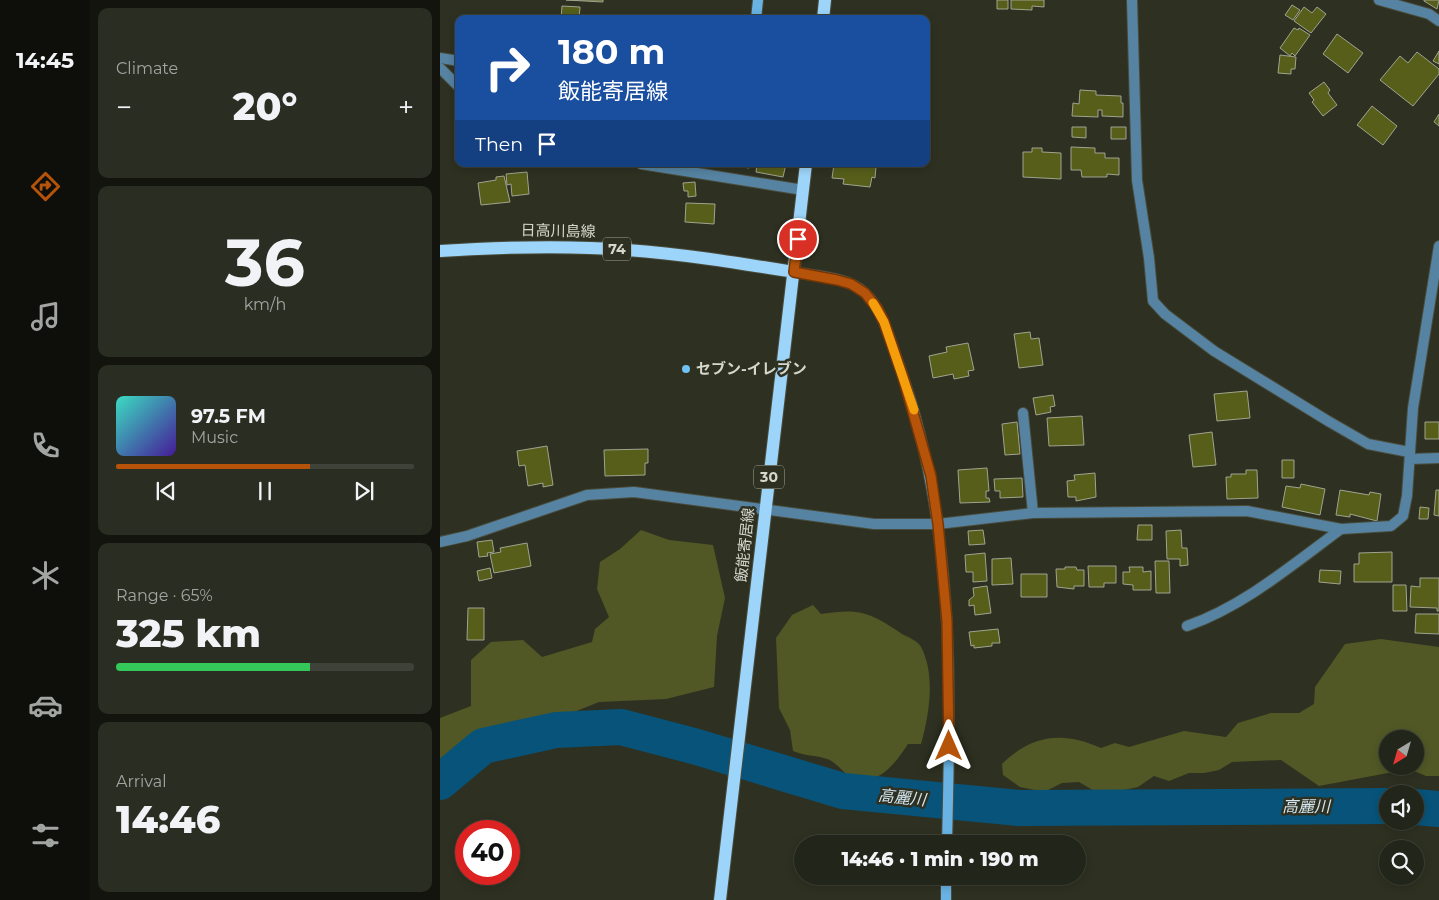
<!DOCTYPE html>
<html lang="en">
<head>
<meta charset="utf-8">
<style>
	:root { --surface:#222519; --page:#2a2d22; --text:#f1f3f6; --muted:#a2a5a2; --line:#3f4238; --accent:#b45309 }
	body { margin:0; font-family:Montserrat,"Noto Sans JP",sans-serif; background:var(--page); color:var(--text); height:100vh; display:flex; flex-direction:column; font-size:19px; white-space:nowrap }
	* { box-sizing:border-box; margin:0 }
	p { font-size:16px; color:var(--muted) }
	.icon { flex:none; width:28px; height:28px; fill:none; stroke:currentColor; stroke-width:2; stroke-linecap:round; stroke-linejoin:round }
	.map { position:relative; flex:1; overflow:hidden }
	.panel { display:flex; flex-direction:column; gap:8px; padding:8px; background:#13140e; width:350px }
	.panel>* { flex:none }
	.banner { position:absolute; left:15px; top:15px; width:475px; height:152px; border-radius:10px; box-shadow:0 2px 8px #0003,0 0 0 1px var(--line); background:#1a4fa0; color:#fff; overflow:hidden }
	.needle { width:32px; rotate:217deg }
	.buttons { position:absolute; left:939px; top:730px; display:grid; gap:10px }
	.buttons a { display:grid; place-items:center; width:45px; height:45px; border-radius:50%; background:var(--surface); box-shadow:0 2px 8px #0003,0 0 0 1px var(--line); font-size:25px }
	.speed { position:absolute; left:15px; top:820px; display:flex; gap:10px; font-size:25px; font-weight:700; text-align:center }
	.speed>* { display:grid; place-content:center; width:65px; height:65px; border-radius:50%; background:var(--surface); box-shadow:0 2px 8px #0003,0 0 0 1px var(--line); line-height:1 }
	.speed .limit { border:8px solid #d22; background:#fff; color:#111 }
	.pin { position:absolute; display:grid; place-items:center; width:42px; height:42px; color:#fff; margin:-21px; border:2px solid #fff; border-radius:50%; box-shadow:0 1px 5px #0007 }
	.me { position:absolute; width:55px; margin:-28px; rotate:0deg; stroke-linejoin:round; filter:drop-shadow(0 0 4px #0008) }
	.turn { display:flex; align-items:center; gap:18px; height:105px; padding:0 20px; font-size:22px }
	.turn .icon { width:65px; height:65px; stroke-width:2.5 }
	.turn b { display:block; font-size:35px; line-height:42px }
	.then { display:flex; align-items:center; height:48px; padding:0 20px; background:#0003; gap:10px; font-size:19px }
	.big { font-size:38px; font-weight:800; line-height:1.1 }
	.panel .card { flex:1; display:flex; flex-direction:column; justify-content:center; gap:8px; min-width:0; padding:0 18px; border-radius:10px; background:var(--page) }
	.panel .dial { align-items:center; gap:0 }
	.dial b { font-size:65px; line-height:1 }
	.song { display:flex; align-items:center; gap:15px }
	.cover { width:60px; height:60px; border-radius:8px; background:linear-gradient(135deg,hsl(170 70% 55%),hsl(260 70% 35%)) }
	.played { height:5px; border-radius:2px; background:linear-gradient(90deg,var(--accent) 65%,var(--line) 65%) }
	.keys { display:flex; justify-content:space-around; direction:ltr }
	.heat { display:flex; justify-content:space-between; align-items:center; font-size:28px; direction:ltr }
	.charge { height:8px; border-radius:4px; background:linear-gradient(90deg,#34c759 65%,var(--line) 0) }
	.trip { position:absolute; left:354px; top:835px; width:292px; height:50px; border-radius:25px; background:var(--surface); box-shadow:0 2px 8px #0003,0 0 0 1px var(--line); font-weight:800; line-height:50px; text-align:center }
	main { display:flex; flex:1; min-height:0 }
	.tabs { display:flex; flex-direction:column; width:90px; justify-content:space-around; align-items:center; background:#0e0f0a; color:var(--muted) }
	.tabs .icon { width:35px; height:35px }
	.tabs .selected { color:var(--accent) }
	.tabs b { font-size:22px; color:var(--text) }
	.map>svg:first-child { display:block }
	.green { fill:#515826; fill-rule:evenodd }
	.lines { fill:none; stroke-linecap:round; stroke-linejoin:round }
	.river { stroke:#085379; stroke-width:36 }
	.building { fill:#565e1a; stroke:#a0a490 }
	.lane-casing { stroke:#494c3c; stroke-width:12 }
	.street-casing { stroke:#494c3c; stroke-width:12 }
	.secondary-casing { stroke:#494c3c; stroke-width:12 }
	.primary-casing { stroke:#494c3c; stroke-width:14 }
	.lane { stroke:#5683a2; stroke-width:10 }
	.street { stroke:#5683a2; stroke-width:10 }
	.secondary { stroke:#68b3e3; stroke-width:10 }
	.primary { stroke:#9dd4f9; stroke-width:12 }
	.route-casing { stroke:#753606; stroke-width:12 }
	.route { stroke:#b45309; stroke-width:9 }
	.slow { stroke:#f59e0b; stroke-width:9 }
	.poi-dot { fill:#71c1f5; stroke:#2e3121; stroke-width:2 }
	.labels { text-anchor:middle; stroke-width:5; stroke-linejoin:round; paint-order:stroke }
	.shield { fill:#2e3121; stroke:#a2a599; stroke-width:1 }
	.shield-label { font-size:14px; font-weight:bold; fill:#d4d7cc }
	.street-label { font-size:15px; fill:#d4d7cc; stroke:#2e3121 }
	.poi-label { font-size:15px; font-weight:bold; fill:#d4d7cc; stroke:#2e3121; text-anchor:start }
	.water-label { font-size:16px; font-style:italic; fill:#d5e6f1; stroke:#2e3121 }
</style>
</head>
<body>
<main>
<nav class="tabs">
<b>14:45</b>
<svg class="icon selected" aria-label="directions" viewBox="0 0 24 24"><path d="M12 3l9 9-9 9-9-9zM9 14v-3h6M13 9l2 2-2 2"/></svg>
<svg class="icon" aria-label="music" viewBox="0 0 24 24"><path d="M9 18V5l10-2v13"/><circle cx="6" cy="18" r="3"/><circle cx="16" cy="16" r="3"/></svg>
<svg class="icon" aria-label="phone" viewBox="0 0 24 24"><path d="M5 4h4l2 5-3 2q2 4 5 5l2-3 5 2v4C11 20 4 13 5 4z"/></svg>
<svg class="icon" aria-label="climate" viewBox="0 0 24 24"><path d="M12 3v18M4 7l16 10M4 17L20 7"/></svg>
<svg class="icon" aria-label="car" viewBox="0 0 24 24"><path d="M5 17H2v-5l4-1 3-4h7l3 4 3 1v5h-3M9 17h6M6 11h13"/><circle cx="7" cy="17" r="2"/><circle cx="17" cy="17" r="2"/></svg>
<svg class="icon" aria-label="filters" viewBox="0 0 24 24"><path d="M4 7h16M4 17h16"/><circle cx="9" cy="7" r="2"/><circle cx="15" cy="17" r="2"/></svg>
</nav>
<section class="panel">
<div class="card"><p>Climate</p>
<div class="heat"><a>−</a><b class="big">20°</b><a>+</a></div>
</div>
<div class="card dial"><b>36</b><p>km/h</p></div>
<div class="card">
<div class="song"><i class="cover"></i><div><b>97.5 FM</b><p>Music</p></div></div>
<div class="played"></div>
<div class="keys"><svg class="icon" aria-label="previous" viewBox="0 0 24 24"><path d="M18 5L8 12l10 7zM5 5v14"/></svg><svg class="icon" aria-label="pause" viewBox="0 0 24 24"><path d="M8 5v14M16 5v14"/></svg><svg class="icon" aria-label="next" viewBox="0 0 24 24"><path d="M6 5l10 7-10 7zM19 5v14"/></svg></div>
</div>
<div class="card"><p>Range · 65%</p><b class="big">325 km</b><div class="charge"></div></div>
<div class="card"><p>Arrival</p><b class="big">14:46</b></div>
</section>
<div class="map">
<svg width="999" height="900" viewBox="0 0 999 900">
	<rect width="100%" height="100%" fill="#2e3121"/>
	<path class="green" d="M201 530 229 540 273 545 285 598 277 636 274 687 226 699 159 702 129 714 66 727 15 748 0 766V718L31 706V660L51 642 83 640 102 657 152 642 155 629 169 617 157 589 160 562 180 549Z
		M373 605 381 614C419 608 430 612 462 634 468 637 478 641 481 647 496 675 489 716 481 744H468C457 761 438 788 413 778 403 774 397 762 387 759 376 755 364 756 353 751L350 730 339 708 336 638 352 615Z
		M941 639 999 647V776H986L969 769 879 786 841 760 792 762 779 770 764 773H749L729 781 714 776 698 787 679 791 656 792 639 782 622 783 604 792 580 787 563 775 562 764C592 734 624 731 661 748L675 743 689 747 744 731 786 737 798 723 831 713H859L874 704 875 687 905 644ZM948 739H975V766H948Z"/>
	<g class="lines">
		<path class="river" d="M0 782 43 746 116 730 181 727 257 747 403 791 579 808 948 806
			M975 807 999 809"/>
	</g>
	<path class="building" d="M126 0H163V2Z
		M557 0H568V9H557Z
		M571 0H604V7L592 6V10L571 9Z
		M999 0 997 9 984 1V0Z
		M852 5 860 10 853 20 845 15Z
		M122 6 140 7 139 19H121Z
		M864 7 872 13 877 7 886 14 871 33 854 21Z
		M418 15 448 17 447 19H417Z
		M854 28 858 30 859 28 870 35 855 56 852 53 850 56 840 48Z
		M897 34 923 53 908 73 883 54Z
		M999 51V64L993 61Z
		M977 52 999 69V74L973 106 940 80 960 56 968 63Z
		M840 55 856 57 855 69H851V74L838 73Z
		M884 82 890 90 888 93 897 105 883 116 872 102 874 100 869 93Z
		M640 90 656 91V95L681 96V103H683V117L662 116V110H658V117L632 116 633 103 639 104Z
		M932 106 957 126 943 145 917 125Z
		M999 114V126L994 122Z
		M632 127H646V138L632 137Z
		M671 127H686V139H671Z
		M631 147 655 148V153H665V158H679V175L667 174V177H642L641 170H631Z
		M592 148H602V152L621 153V179L583 177V152H592Z
		M286 164H309V168Z
		M317 164H346L343 177 316 172Z
		M394 164H431V166L436 167 435 178 432 177 430 187 403 184 404 179 392 178Z
		M87 172 89 194 72 196 71 184 67 185 66 174Z
		M64 176 70 202 41 205 38 183 56 180V177Z
		M255 182 256 196 248 197V191H244L243 183Z
		M246 203 275 204 274 224 245 222Z
		M590 332 591 339 599 338 603 365 579 368 574 334Z
		M528 343 534 370 528 371 529 376 514 379 513 374 493 378 489 356 507 352 506 347Z
		M807 391 810 418 777 421 774 394Z
		M613 395 615 406 610 407 611 412 596 415 593 398Z
		M642 416 644 445 609 446 607 418Z
		M577 422 580 454 565 455 562 424Z
		M985 422H999V439H985Z
		M772 432 776 465 753 467 749 435Z
		M107 446 113 485 103 487V483L88 486 85 465 79 466 77 451Z
		M208 449V463H205V475L165 476 164 450Z
		M842 460H854V478H842Z
		M547 468 549 491H546V498H549L550 502 520 503 518 470Z
		M806 470H817L818 498 787 499 786 477H791V474H806Z
		M655 473 656 497 636 501V497H628L627 481 635 480 634 475Z
		M582 478 583 497 560 498V491H555L554 479Z
		M861 484 885 489 880 515 842 507 846 486 860 488Z
		M900 490 929 495 930 492 941 494 937 521 910 514V517L896 515Z
		M996 490H999V516L994 515Z
		M980 507 989 508 988 519H979Z
		M698 525H712V540H697Z
		M543 530 545 544 529 545 528 531Z
		M741 530 742 548H747L748 565 740 566V559H727L726 531Z
		M52 540 54 552 47 553 48 556 39 557 37 542Z
		M87 543 91 566 54 573 50 554 61 552 60 548Z
		M952 552V582H914V564H919V553Z
		M545 553 547 581 533 582V572H526L525 555Z
		M571 558 573 584 552 585V559Z
		M715 561H729L730 593H716Z
		M648 566H676V583H664V587H649Z
		M625 567H636L637 570H644V586H634V589L617 587 616 569H625Z
		M689 567H703V572L711 571V590H693V585L683 584V572H690Z
		M50 568 52 578 39 581 37 571Z
		M880 570 901 571 900 584 879 582Z
		M581 574H607V597H581Z
		M980 578H999V611H997V608L970 607 971 586 980 587Z
		M953 585H966L967 611H953Z
		M547 586 551 613 535 615 534 605 529 606V600L534 596 533 588Z
		M28 608H44V640H27Z
		M976 614H999V634L975 633Z
		M558 629 560 643H552V646L534 648V645L531 646 529 632Z"/>
	<g class="lines">
		<g class="lane-casing">
			<path id="lane" d="M0 68 19 87
				M201 164 363 190
				M583 413 593 513
				M747 626C804 606 852 565 901 529"/>
		</g>
		<g class="street-casing">
			<path id="street" d="M692 0 697 180 709 258 713 301 725 314 774 351 888 421 928 444 969 452
				M939 0 989 14 999 21
				M0 58 19 61
				M970 459 999 458
				M0 542 27 536 147 495 194 492 434 524H498L593 513 807 511 901 529 951 526 963 516 967 496 973 408 999 246"/>
		</g>
		<g class="secondary-casing">
			<path id="secondary" d="M316 19 318 0
				M354 272C376 276 408 277 425 293 444 311 450 341 459 365 515 521 511 680 507 844
				M506 900V876"/>
		</g>
		<g class="primary-casing">
			<path id="primary" d="M383 19 385 0
				M0 251C62 247 125 245 187 250 243 254 298 263 354 272
				M280 900 366 164"/>
		</g>
		<use href="#lane" class="lane"/>
		<use href="#street" class="street"/>
		<use href="#secondary" class="secondary"/>
		<use href="#primary" class="primary"/>
	</g>
	<g class="lines">
		<g class="route-casing">
			<path id="route" d="M358 239 354 272 397 280 411 284 425 293 437 308 444 322 463 377 491 476 498 524 507 621 509 746"/>
		</g>
		<use href="#route" class="route"/>
		<path class="slow" d="M433 303 444 322 474 410"/>
	</g>
	<circle class="poi-dot" cx="246" cy="369" r="5"/>
	<g class="labels">
		<g class="shield">
			<rect x="163" y="237.5" width="28" height="23" rx="4"/>
			<rect x="314" y="465.5" width="30" height="23" rx="4"/>
		</g>
		<g class="shield-label">
			<text x="177" y="254">74</text>
			<text x="329" y="482">30</text>
		</g>
		<g class="street-label">
			<text transform="translate(118 231) rotate(1)" y="5">日高川島線</text>
			<text transform="translate(305 545) rotate(-84)" y="5">飯能寄居線</text>
		</g>
		<g class="poi-label">
			<text x="256" y="374">セブン-イレブン</text>
		</g>
		<g class="water-label">
			<text transform="translate(462 797) rotate(6)" y="6">高麗川</text>
			<text x="866" y="812">高麗川</text>
		</g>
	</g>
</svg>
<div class="buttons">
<a><svg class="needle" viewBox="-14 -14 28 28"><path d="M0-13l5 13h-10z" fill="#e53935"/><path d="M0 13l5-13h-10z" fill="#a2a5a2"/></svg></a>
<a><svg class="icon" aria-label="sound" viewBox="0 0 24 24"><path d="M4 9h4l5-4v14l-5-4H4zM17 9q2 3 0 6"/></svg></a>
<a><svg class="icon" aria-label="search" viewBox="0 0 24 24"><circle cx="10" cy="10" r="6"/><path d="M15 15l6 6"/></svg></a>
</div>
<div class="speed"><div class="limit">40</div></div>
<div class="pin" style="left:358px;top:239px;background:#d93025"><svg class="icon" aria-label="arrive" viewBox="0 0 24 24"><path d="M6 21V4h12l-3 4 3 4H6"/></svg></div>
<svg class="me" style="left:509px;top:746px" viewBox="-20 -20 40 40"><path d="M0-17L14 15 0 8-14 15z" fill="#b45309" stroke="#fff" stroke-width="4"/></svg>
<div class="trip">14:46 · 1 min · 190 m</div>
<div class="banner">
<div class="turn"><svg class="icon" aria-label="right" viewBox="0 0 24 24"><path d="M7 20v-9h11M14 6l5 5-5 5"/></svg><div><b>180 m</b>飯能寄居線</div></div>
<div class="then">Then<svg class="icon" aria-label="arrive" viewBox="0 0 24 24"><path d="M6 21V4h12l-3 4 3 4H6"/></svg></div>
</div>
</div>
</main>
</body>
</html>
